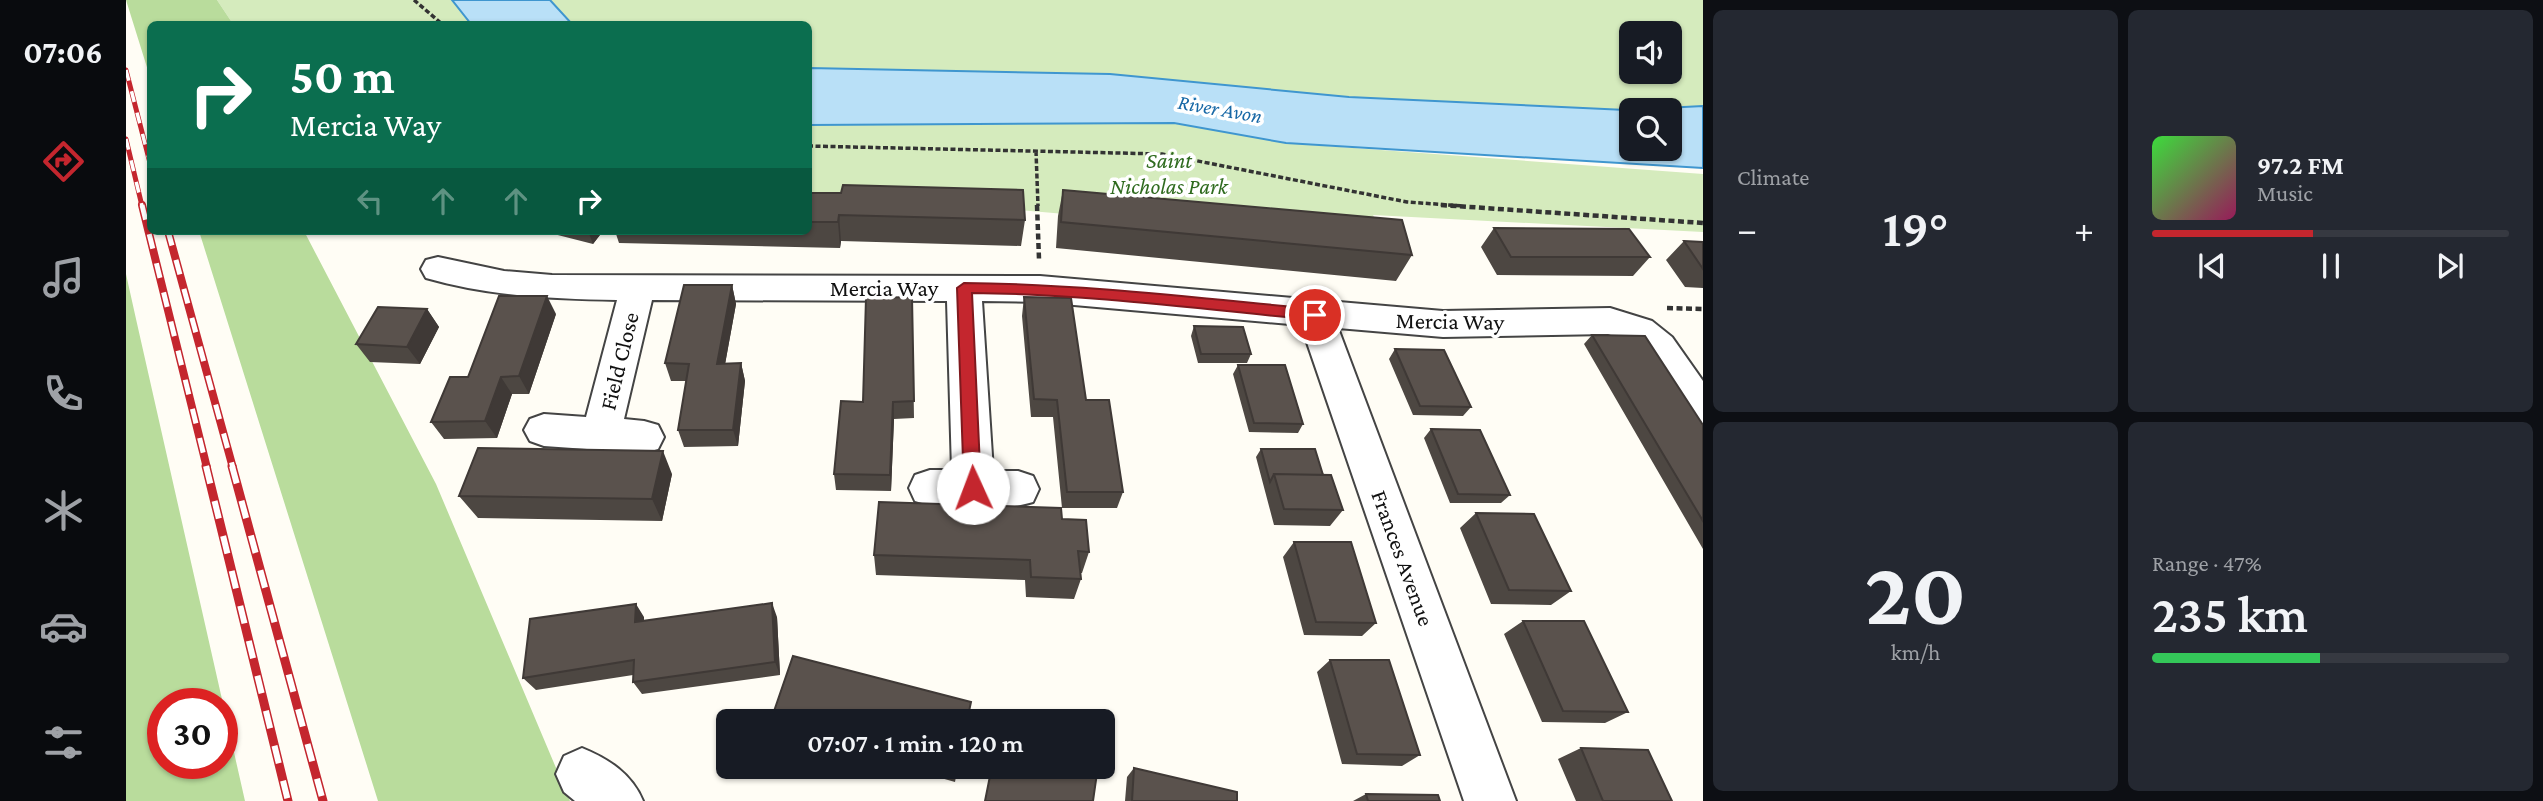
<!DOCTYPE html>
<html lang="en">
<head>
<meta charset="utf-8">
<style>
	:root { --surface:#171b24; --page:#242831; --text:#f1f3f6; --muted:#9ea1a6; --line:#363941; --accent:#c4262e }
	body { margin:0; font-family:"Crimson Pro",serif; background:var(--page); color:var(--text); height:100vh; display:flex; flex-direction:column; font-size:26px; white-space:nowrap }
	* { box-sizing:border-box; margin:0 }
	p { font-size:23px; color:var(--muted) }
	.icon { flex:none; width:38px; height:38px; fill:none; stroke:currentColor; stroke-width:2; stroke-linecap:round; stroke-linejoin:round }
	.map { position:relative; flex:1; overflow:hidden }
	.panel { display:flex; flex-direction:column; gap:10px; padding:10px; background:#0d0f14; width:840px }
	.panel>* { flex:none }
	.guide { position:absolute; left:21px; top:21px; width:665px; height:214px; border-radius:10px; box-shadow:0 2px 5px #0004; background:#0b6e4f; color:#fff; overflow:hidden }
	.fabs { position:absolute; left:1493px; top:21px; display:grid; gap:14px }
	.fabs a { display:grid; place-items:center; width:63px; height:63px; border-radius:10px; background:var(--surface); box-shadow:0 2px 5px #0004; font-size:35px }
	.speed { position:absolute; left:21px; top:688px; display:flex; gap:14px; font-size:35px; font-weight:700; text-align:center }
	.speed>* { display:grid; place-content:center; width:91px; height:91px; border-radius:50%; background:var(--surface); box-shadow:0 2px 5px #0004; line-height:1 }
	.speed .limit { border:10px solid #d22; background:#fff; color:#111 }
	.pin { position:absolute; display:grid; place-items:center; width:60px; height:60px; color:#fff; margin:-30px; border:4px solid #fff; border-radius:50%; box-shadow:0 2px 7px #0007 }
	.me { position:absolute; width:77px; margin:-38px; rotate:358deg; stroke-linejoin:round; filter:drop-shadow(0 0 5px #0008) }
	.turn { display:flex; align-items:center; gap:24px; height:147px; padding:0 28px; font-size:32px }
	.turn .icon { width:91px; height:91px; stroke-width:2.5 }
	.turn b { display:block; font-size:49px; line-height:60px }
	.lanes { display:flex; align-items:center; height:66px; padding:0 28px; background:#0003; justify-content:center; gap:35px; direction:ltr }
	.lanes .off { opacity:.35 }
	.big { font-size:52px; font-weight:600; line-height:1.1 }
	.panel .tile { flex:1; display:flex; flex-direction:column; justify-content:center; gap:10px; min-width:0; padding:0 24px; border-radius:10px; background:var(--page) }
	.panel .dial { align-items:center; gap:0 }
	.dial b { font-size:91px; line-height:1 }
	.song { display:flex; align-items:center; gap:21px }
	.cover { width:84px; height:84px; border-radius:10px; background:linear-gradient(135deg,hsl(120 70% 55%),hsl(330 70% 35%)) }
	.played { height:7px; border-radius:4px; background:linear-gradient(90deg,var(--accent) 45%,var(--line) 45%) }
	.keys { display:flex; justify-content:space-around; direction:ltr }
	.heat { display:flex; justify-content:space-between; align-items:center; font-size:38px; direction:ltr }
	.charge { height:10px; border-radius:5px; background:linear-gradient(90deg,#34c759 47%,var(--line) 0) }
	.panel .tiles { flex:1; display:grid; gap:10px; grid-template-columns:repeat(2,1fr) }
	.trip { position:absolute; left:590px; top:709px; width:399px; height:70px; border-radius:10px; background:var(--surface); box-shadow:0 2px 5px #0004; font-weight:600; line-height:70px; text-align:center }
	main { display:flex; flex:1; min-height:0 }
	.dock { display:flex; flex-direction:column; width:126px; justify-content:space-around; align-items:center; background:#090b0e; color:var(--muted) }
	.dock .icon { width:49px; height:49px }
	.dock .on { color:var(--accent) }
	.dock b { font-size:32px; color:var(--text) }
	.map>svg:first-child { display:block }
	.green { fill:#d5ebbd; fill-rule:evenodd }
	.forest { fill:#b9dc9c; fill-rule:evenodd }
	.water { fill:#b9e0f7; stroke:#3f96cf; stroke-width:2; fill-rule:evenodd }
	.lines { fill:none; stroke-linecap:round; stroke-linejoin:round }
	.minor-casing { stroke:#444; stroke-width:4 }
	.path-far1 { stroke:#333; stroke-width:3.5; stroke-dasharray:5 2.5; stroke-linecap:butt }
	.path { stroke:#333; stroke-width:4.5; stroke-dasharray:6 3.5; stroke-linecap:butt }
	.minor { fill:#fff; fill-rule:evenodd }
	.rail-far2-casing { stroke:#c4262e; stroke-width:5 }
	.rail-far1-casing { stroke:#c4262e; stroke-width:8 }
	.rail-casing { stroke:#c4262e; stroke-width:9 }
	.rail-far2 { stroke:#fff; stroke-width:3.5; stroke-dasharray:11; stroke-linecap:butt }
	.rail-far1 { stroke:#fff; stroke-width:5; stroke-dasharray:15; stroke-linecap:butt }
	.rail { stroke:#fff; stroke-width:6; stroke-dasharray:18; stroke-linecap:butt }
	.wall { fill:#4d4742 }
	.shaded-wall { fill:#3f3936 }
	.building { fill:#5a524d; stroke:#3f3936; stroke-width:2 }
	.route { fill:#c4262e; stroke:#7f191e; stroke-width:2 }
	.labels { text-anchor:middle; stroke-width:7; stroke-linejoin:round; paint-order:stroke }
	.far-water-label { font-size:21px; font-style:italic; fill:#1768a6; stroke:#fff }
	.park-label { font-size:23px; font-style:italic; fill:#2f6b1f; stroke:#fff }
	.street-label { font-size:23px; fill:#111; stroke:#fff }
</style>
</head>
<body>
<main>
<nav class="dock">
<b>07:06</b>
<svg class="icon on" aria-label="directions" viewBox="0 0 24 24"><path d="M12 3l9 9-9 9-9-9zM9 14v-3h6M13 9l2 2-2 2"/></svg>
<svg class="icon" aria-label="music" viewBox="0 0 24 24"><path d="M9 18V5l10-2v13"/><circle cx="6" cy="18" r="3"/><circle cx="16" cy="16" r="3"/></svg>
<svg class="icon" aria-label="phone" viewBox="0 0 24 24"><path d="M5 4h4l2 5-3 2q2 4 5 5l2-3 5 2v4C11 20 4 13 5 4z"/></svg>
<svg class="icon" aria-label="climate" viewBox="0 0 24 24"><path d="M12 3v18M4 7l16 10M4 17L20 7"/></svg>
<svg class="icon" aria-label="car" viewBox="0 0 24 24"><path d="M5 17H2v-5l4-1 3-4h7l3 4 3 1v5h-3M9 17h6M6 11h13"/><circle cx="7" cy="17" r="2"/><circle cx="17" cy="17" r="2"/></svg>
<svg class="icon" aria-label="filters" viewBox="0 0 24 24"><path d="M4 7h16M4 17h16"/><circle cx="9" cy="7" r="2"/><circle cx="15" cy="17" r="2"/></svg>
</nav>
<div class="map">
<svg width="1577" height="801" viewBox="0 0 1577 801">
	<rect width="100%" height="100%" fill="#fffdf5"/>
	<path class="green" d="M91 0H329L346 24H107Z
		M424 0H1577V106L1500 110 1223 97 984 74 683 68 682 24H446ZM1505 33H1544V72H1505Z
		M1048 123 1160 143 1577 174V232L1247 215 1263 242 893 210 683 208V124Z"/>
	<path class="forest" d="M0 0H91L107 24H24V77Z
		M73 231H178L310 484 444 801H252Z
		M0 274 10 319 119 801H0ZM37 704H96V763H37Z"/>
	<path class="water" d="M326 0H424L446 24H345Z
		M683 68 984 74 1223 97 1500 110 1577 106V168L1160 143 1048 123 683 125ZM1505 110H1544V149H1505Z"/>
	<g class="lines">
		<g class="minor-casing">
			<path id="minor" d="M312 257 378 271 426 275 914 276 1317 311 1484 308 1526 321 1546 337 1577 381V428C1548 418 1540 379 1520 357 1509 345 1497 339 1482 334L1317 337 1212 328 1390 801H1338L1175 325 914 302 856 301 867 471H892L907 476 913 489 907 502C879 511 817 510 789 501L783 488 789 475 804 470H826L821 301 526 300 498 419 518 421 532 425 538 437 532 449 518 453 418 446 404 441 398 430 404 419 418 414 460 417 491 300C425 299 363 296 300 278L295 269 300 260Z
				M456 748C483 759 506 774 517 801H449L438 792 430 774 438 756Z"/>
		</g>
		<path class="path-far1" d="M288 0 316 24
			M682 146 1036 154 1281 202 1337 206
			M910 151 912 206"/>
		<path class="path" d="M911 205 913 259
			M1315 205 1577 223
			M1541 308 1577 309"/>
		<use href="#minor" class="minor"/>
		<g class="rail-far2-casing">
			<path id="rail-far2" d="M0 70 24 163
				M0 139 16 206"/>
		</g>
		<g class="rail-far1-casing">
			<path id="rail-far1" d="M16 205 81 468
				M42 231 107 468"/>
		</g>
		<g class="rail-casing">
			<path id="rail" d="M80 466 162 801
				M106 466 197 801"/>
		</g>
		<use href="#rail-far2" class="rail-far2"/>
		<use href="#rail-far1" class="rail-far1"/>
		<use href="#rail" class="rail"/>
	</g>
	<path class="wall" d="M937 190 1286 255 1270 281 930 248 932 216Z
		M682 193 899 220 895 246 715 241 714 248 493 243 489 231H682Z
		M1368 228 1524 257 1507 276 1371 275 1355 247Z
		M416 231H477L467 244Z
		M1558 241 1577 242V288L1559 287 1540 260Z
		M606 285 610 304 599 364 615 363 619 381 612 446 558 447 552 430 560 381H545L539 363Z
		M786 297 788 418 768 419 765 491 710 490 708 474 737 402Z
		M898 297 960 400 997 492 991 508H936L927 417H905L896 316Z
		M301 309 313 327 294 364 244 362 230 344Z
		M430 314 403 394H386L371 438 318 439 305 422 342 377Z
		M1068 326 1125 354 1121 363H1072L1065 336Z
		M1466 335 1577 425V549L1458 344Z
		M1269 349 1345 407 1337 416 1287 415 1263 359Z
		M1112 365 1177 424 1172 433 1123 432 1107 374Z
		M1305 429 1384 495 1375 503H1324L1298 438Z
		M1135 449 1197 475 1217 510 1204 526 1148 525 1130 457Z
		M546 474 536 521 352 518 333 496Z
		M1350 513 1445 591 1425 605 1365 604 1334 528Z
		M936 519 963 552 956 573H955V579L948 599 900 597 899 580 750 575 748 555Z
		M1168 542 1250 623 1236 636 1178 635 1157 557Z
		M518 617V621L651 617 654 675 516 694 507 682V675L410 690 397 678Z
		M1397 621 1502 712 1479 723 1416 722 1378 634Z
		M1204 660 1294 755 1276 766 1216 764 1191 672Z
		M1455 748 1546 801H1450L1432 759Z
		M773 766H832L829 782Z
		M1008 768 1111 801H999L1001 777Z
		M1240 794 1314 801H1227Z"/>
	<path class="shaded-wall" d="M713 215 715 241 714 248 712 222Z
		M462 231H477L467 244Z
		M606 285 610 304 596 381 591 364Z
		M421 296 430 314 403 394 393 376Z
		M301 309 313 327 294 364 281 347Z
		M615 363 619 381 612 446 607 430Z
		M375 377 386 394 371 438 359 421Z
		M767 402 768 419 765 491 764 475Z
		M537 451 546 474 536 521 526 499Z
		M646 603 651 617 654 675 649 662Z
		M510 604 518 617V636L509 622Z"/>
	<path class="building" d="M717 185 897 190 899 220 713 215 712 222H682V193H715Z
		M937 190 1276 220 1286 255 935 222Z
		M1368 228 1503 229 1524 257H1385Z
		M1558 241 1577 242V269Z
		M558 285H606L591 364 615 363 607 430H552L563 364 539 363Z
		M373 296H421L393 376 375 377 359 421 305 422 324 377H342Z
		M786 297 788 401 767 402 764 475 708 474 715 401 737 402 740 298Z
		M898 297 945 298 960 400H983L997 492H941L931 400 908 399Z
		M252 307 301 309 281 347 230 344Z
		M1068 326 1117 327 1125 354H1075Z
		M1466 335 1519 336 1577 425V521Z
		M1269 349 1318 350 1345 407 1294 406Z
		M1112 365H1159L1177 424 1128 423Z
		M1305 429 1354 430 1384 495 1332 494Z
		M352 448 537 451 526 499 333 496Z
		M1135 449H1189L1197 475 1148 474 1144 482Z
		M1148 474 1205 475 1217 510 1158 509Z
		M753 502 935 508 936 519 960 520 963 552 952 551 955 579 905 577 904 560 748 555Z
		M1350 513 1408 514 1445 591 1383 590Z
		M1168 542H1225L1250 623 1190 622Z
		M646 603 649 662 507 682 508 660 397 678 404 619 510 604 509 622Z
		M1397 621H1458L1502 712 1437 711Z
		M667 656 845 702 841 721H659L646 717Z
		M1204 660H1263L1294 755 1231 754Z
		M1455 748 1522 750 1546 801H1477Z
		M866 766H972L967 801H859Z
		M1008 768 1111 792V801H1006Z
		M1240 794 1312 795 1314 801H1242Z"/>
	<path class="route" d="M838 283C956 284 1072 298 1189 309L1197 315 1189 320C1075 309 961 294 846 293L855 488 853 493 847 496 841 493 838 488 831 288Z"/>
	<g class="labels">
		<g class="far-water-label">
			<text transform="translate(1094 109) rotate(10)" y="7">River Avon</text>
		</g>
		<g class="park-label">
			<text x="1043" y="168">Saint<tspan x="1043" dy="26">Nicholas Park</tspan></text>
		</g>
		<g class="street-label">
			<text x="758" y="296">Mercia Way</text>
			<text transform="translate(1324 321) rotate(1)" y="8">Mercia Way</text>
			<text transform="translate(493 361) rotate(-76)" y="8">Field Close</text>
			<text transform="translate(1277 558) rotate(70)" y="8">Frances Avenue</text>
		</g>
	</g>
</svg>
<div class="fabs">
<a><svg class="icon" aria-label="sound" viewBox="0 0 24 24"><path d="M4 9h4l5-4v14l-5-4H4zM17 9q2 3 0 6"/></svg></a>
<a><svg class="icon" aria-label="search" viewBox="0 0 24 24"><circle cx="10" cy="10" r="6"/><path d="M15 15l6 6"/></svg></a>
</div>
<div class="speed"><div class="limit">30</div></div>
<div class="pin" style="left:1189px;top:315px;background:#d93025"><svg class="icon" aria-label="arrive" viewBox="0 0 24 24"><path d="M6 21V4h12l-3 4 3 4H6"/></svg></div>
<svg class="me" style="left:847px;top:488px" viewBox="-20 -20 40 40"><circle r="19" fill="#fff"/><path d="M0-13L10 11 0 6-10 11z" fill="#c4262e"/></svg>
<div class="trip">07:07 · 1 min · 120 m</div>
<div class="guide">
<div class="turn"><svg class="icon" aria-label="right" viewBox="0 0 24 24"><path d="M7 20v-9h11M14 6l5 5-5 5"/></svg><div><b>50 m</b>Mercia Way</div></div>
<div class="lanes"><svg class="icon off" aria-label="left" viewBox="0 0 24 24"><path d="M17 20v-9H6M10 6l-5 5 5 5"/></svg><svg class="icon off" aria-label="ahead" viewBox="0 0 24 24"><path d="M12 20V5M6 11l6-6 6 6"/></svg><svg class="icon off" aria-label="ahead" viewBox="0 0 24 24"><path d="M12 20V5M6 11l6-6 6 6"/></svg><svg class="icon" aria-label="right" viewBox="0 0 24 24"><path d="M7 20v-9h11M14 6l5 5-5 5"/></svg></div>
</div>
</div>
<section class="panel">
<div class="tiles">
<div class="tile"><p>Climate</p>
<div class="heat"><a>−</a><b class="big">19°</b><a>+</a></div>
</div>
<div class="tile">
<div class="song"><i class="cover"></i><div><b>97.2 FM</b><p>Music</p></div></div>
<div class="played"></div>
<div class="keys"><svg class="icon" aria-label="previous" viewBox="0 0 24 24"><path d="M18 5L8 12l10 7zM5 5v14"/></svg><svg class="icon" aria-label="pause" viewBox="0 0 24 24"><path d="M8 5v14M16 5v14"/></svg><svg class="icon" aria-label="next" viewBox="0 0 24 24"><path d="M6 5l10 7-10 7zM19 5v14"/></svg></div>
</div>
<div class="tile dial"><b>20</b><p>km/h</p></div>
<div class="tile"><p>Range · 47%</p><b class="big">235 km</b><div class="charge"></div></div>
</div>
</section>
</main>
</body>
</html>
